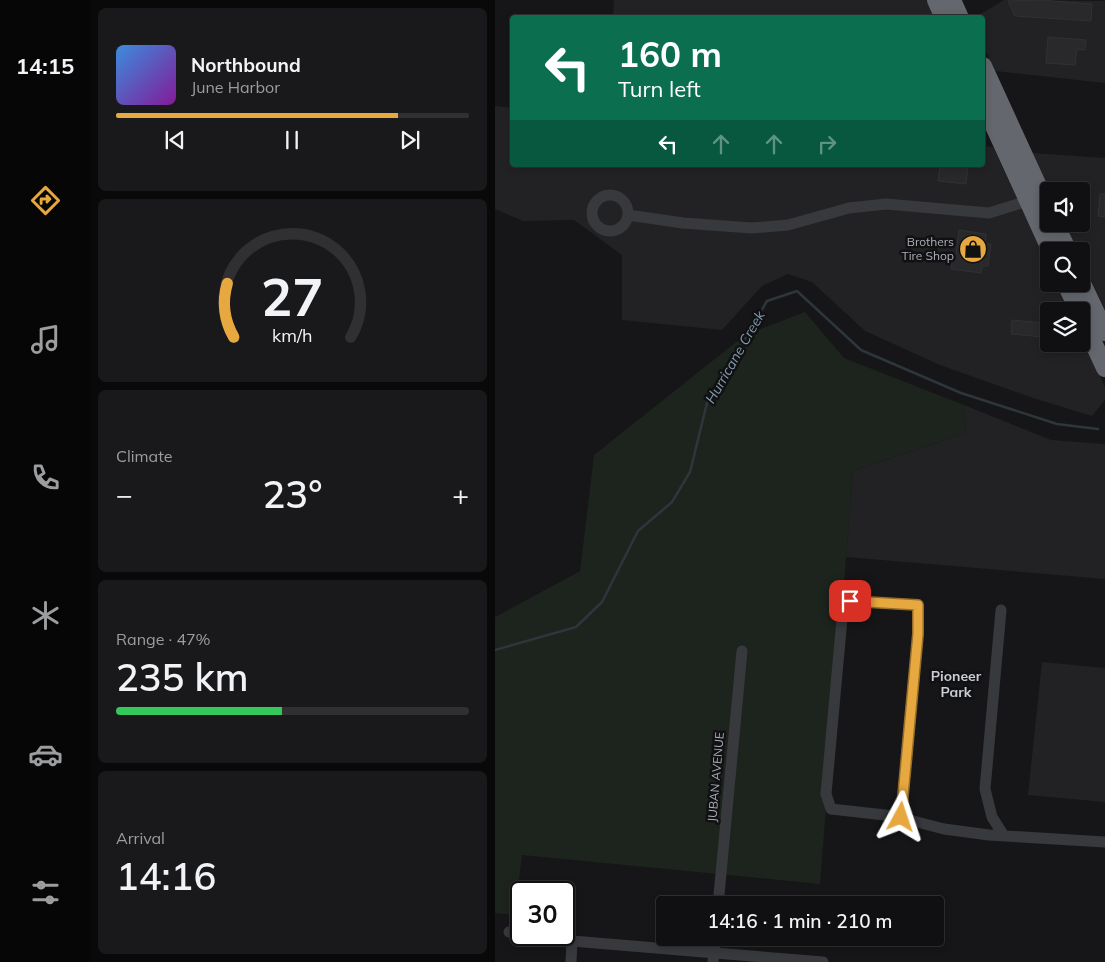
<!DOCTYPE html>
<html lang="en">
<head>
<meta charset="utf-8">
<style>
	:root { --surface:#101012; --page:#19191b; --text:#f1f3f6; --muted:#9c9d9f; --line:#303032; --accent:#e7a83f }
	body { margin:0; font-family:Mulish,sans-serif; background:var(--page); color:var(--text); height:100vh; display:flex; flex-direction:column; font-size:19px; white-space:nowrap }
	* { box-sizing:border-box; margin:0 }
	p { font-size:16px; color:var(--muted) }
	.icon { flex:none; width:28px; height:28px; fill:none; stroke:currentColor; stroke-width:2; stroke-linecap:round; stroke-linejoin:round }
	.map { position:relative; flex:1; overflow:hidden }
	.drawer { display:flex; flex-direction:column; gap:8px; padding:8px; background:#09090a; width:405px }
	.drawer>* { flex:none }
	.hud { position:absolute; left:15px; top:15px; width:475px; height:152px; border-radius:5px; box-shadow:0 2px 8px #0003,0 0 0 1px var(--line); background:#0b6e4f; color:#fff; overflow:hidden }
	.fabs { position:absolute; left:545px; top:182px; display:grid; gap:10px }
	.fabs a { display:grid; place-items:center; width:50px; height:50px; border-radius:5px; background:var(--surface); box-shadow:0 2px 8px #0003,0 0 0 1px var(--line); font-size:25px }
	.speed { position:absolute; left:15px; top:881px; display:flex; gap:10px; font-size:25px; font-weight:700; text-align:center }
	.speed>* { display:grid; place-content:center; width:65px; height:65px; border-radius:50%; background:var(--surface); box-shadow:0 2px 8px #0003,0 0 0 1px var(--line); line-height:1 }
	.speed .limit { border:2px solid #111; border-radius:8px; background:#fff; color:#111 }
	.pin { position:absolute; display:grid; place-items:center; width:42px; height:42px; color:#fff; margin:-21px; border-radius:10px; box-shadow:0 2px 8px #0006 }
	.me { position:absolute; width:55px; margin:-28px; rotate:5deg; stroke-linejoin:round; filter:drop-shadow(0 0 4px #0008) }
	.turn { display:flex; align-items:center; gap:18px; height:105px; padding:0 25px; font-size:22px }
	.turn .icon { width:65px; height:65px; stroke-width:2.5 }
	.turn b { display:block; font-size:35px; line-height:42px }
	.lanes { display:flex; align-items:center; height:48px; padding:0 25px; background:#0003; justify-content:center; gap:25px; direction:ltr }
	.lanes .off { opacity:.35 }
	.big { font-size:38px; font-weight:600; line-height:1.1 }
	.drawer .tile { flex:1; display:flex; flex-direction:column; justify-content:center; gap:8px; min-width:0; padding:0 18px; border-radius:8px; background:var(--page) }
	.drawer .dial { align-items:center; gap:0 }
	.dial svg { height:130px; overflow:visible; fill:none; stroke:var(--line); stroke-width:7; stroke-linecap:round; text-anchor:middle }
	.dial text { fill:var(--text); stroke:none }
	.song { display:flex; align-items:center; gap:15px }
	.cover { width:60px; height:60px; border-radius:8px; background:linear-gradient(135deg,hsl(210 70% 55%),hsl(290 70% 35%)) }
	.played { height:5px; border-radius:2px; background:linear-gradient(90deg,var(--accent) 80%,var(--line) 80%) }
	.keys { display:flex; justify-content:space-around; direction:ltr }
	.heat { display:flex; justify-content:space-between; align-items:center; font-size:28px; direction:ltr }
	.charge { height:8px; border-radius:4px; background:linear-gradient(90deg,#34c759 47%,var(--line) 0) }
	.trip { position:absolute; left:161px; top:896px; width:288px; height:50px; border-radius:5px; background:var(--surface); box-shadow:0 2px 8px #0003,0 0 0 1px var(--line); font-weight:600; line-height:50px; text-align:center }
	main { display:flex; flex:1; min-height:0 }
	.dock { display:flex; flex-direction:column; width:90px; justify-content:space-around; align-items:center; background:#060607; color:var(--muted) }
	.dock .icon { width:35px; height:35px }
	.dock .active { color:var(--accent) }
	.dock b { font-size:22px; color:var(--text) }
	.map>svg:first-child { display:block }
	.built { fill:#222225 }
	.green { fill:#1d231d }
	.lines { fill:none; stroke-linecap:round; stroke-linejoin:round }
	.stream { stroke:#2d363b; stroke-width:2.5 }
	.building { fill:#29292c; stroke:#303134 }
	.minor { stroke:#38393d; stroke-width:11 }
	.highway { stroke:#64676e; stroke-width:18 }
	.route-casing { stroke:#966d29; stroke-width:12 }
	.route { stroke:#e7a83f; stroke-width:9 }
	.labels { text-anchor:middle; stroke-width:5; stroke-linejoin:round; paint-order:stroke }
	.poi-label { font-size:12px; fill:#a9aeb7; stroke:#111113; text-anchor:end }
	.street-label { font-size:12px; fill:#a9aeb7; stroke:#111113 }
	.water-label { font-size:14px; font-style:italic; fill:#829db0; stroke:#111113 }
	.neighbourhood-label { font-size:14px; font-weight:bold; fill:#cacdd4; stroke:#111113 }
</style>
</head>
<body>
<main>
<nav class="dock">
<b>14:15</b>
<svg class="icon active" aria-label="directions" viewBox="0 0 24 24"><path d="M12 3l9 9-9 9-9-9zM9 14v-3h6M13 9l2 2-2 2"/></svg>
<svg class="icon" aria-label="music" viewBox="0 0 24 24"><path d="M9 18V5l10-2v13"/><circle cx="6" cy="18" r="3"/><circle cx="16" cy="16" r="3"/></svg>
<svg class="icon" aria-label="phone" viewBox="0 0 24 24"><path d="M5 4h4l2 5-3 2q2 4 5 5l2-3 5 2v4C11 20 4 13 5 4z"/></svg>
<svg class="icon" aria-label="climate" viewBox="0 0 24 24"><path d="M12 3v18M4 7l16 10M4 17L20 7"/></svg>
<svg class="icon" aria-label="car" viewBox="0 0 24 24"><path d="M5 17H2v-5l4-1 3-4h7l3 4 3 1v5h-3M9 17h6M6 11h13"/><circle cx="7" cy="17" r="2"/><circle cx="17" cy="17" r="2"/></svg>
<svg class="icon" aria-label="filters" viewBox="0 0 24 24"><path d="M4 7h16M4 17h16"/><circle cx="9" cy="7" r="2"/><circle cx="15" cy="17" r="2"/></svg>
</nav>
<section class="drawer">
<div class="tile">
<div class="song"><i class="cover"></i><div><b>Northbound</b><p>June Harbor</p></div></div>
<div class="played"></div>
<div class="keys"><svg class="icon" aria-label="previous" viewBox="0 0 24 24"><path d="M18 5L8 12l10 7zM5 5v14"/></svg><svg class="icon" aria-label="pause" viewBox="0 0 24 24"><path d="M8 5v14M16 5v14"/></svg><svg class="icon" aria-label="next" viewBox="0 0 24 24"><path d="M6 5l10 7-10 7zM19 5v14"/></svg></div>
</div>
<div class="tile dial"><svg viewBox="0 0 100 80">
<path d="M14 69A42 42 0 1 1 86 69"/>
<path d="M14 69A42 42 0 0 1 10 36" stroke="#e7a83f"/>
<text x="50" y="56" font-size="32" font-weight="700">27</text>
<text x="50" y="72" font-size="11">km/h</text>
</svg></div>
<div class="tile"><p>Climate</p>
<div class="heat"><a>−</a><b class="big">23°</b><a>+</a></div>
</div>
<div class="tile"><p>Range · 47%</p><b class="big">235 km</b><div class="charge"></div></div>
<div class="tile"><p>Arrival</p><b class="big">14:16</b></div>
</section>
<div class="map">
<svg width="610" height="962" viewBox="0 0 610 962">
	<rect width="100%" height="100%" fill="#161618"/>
	<path class="built" d="M119 0H432L440 17 118 18Z
		M509 0 610 1V83L500 71 488 45V18H479Z
		M0 106 17 108 18 165H488V146L498 147 554 267V284H562L575 311H554V344H586V336L610 387V400L597 416 538 398 445 365 370 331 317 282 293 274 267 286 227 330 127 320V255L79 220 28 221 0 209Z
		M537 153 610 158V310L586 258V251H583L570 224H586V191H555Z
		M469 405 556 440 610 444V579L351 557 358 471 471 433Z
		M547 662 610 668V802L533 795Z"/>
	<path class="green" d="M310 312 349 358 469 405 471 433 358 471 325 884 27 855 20 915 0 913V617L85 571 99 455 250 335Z"/>
	<g class="lines">
		<path class="stream" d="M0 650 81 627 107 602 143 531 177 502 195 472 212 403 272 301 302 291 366 350 466 393 562 424 603 429"/>
	</g>
	<path class="building" d="M545 0 597 4 596 21 520 16 513 1Z
		M553 37 591 40 590 50 582 49 580 65 551 63Z
		M445 165H473L471 184 443 181Z
		M605 194H610V217L603 216Z
		M464 230 491 234 490 244H496L493 266H487L486 273 456 269 457 253 461 254Z
		M517 320 549 323 548 337 516 334Z"/>
	<g class="lines">
		<path class="minor" d="M97 213a18 18 0 1 1 36 0a18 18 0 1 1-36 0Z
			M133 215 188 223 257 228 293 225 354 208 391 204 494 213 539 199
			M506 610 490 789 497 817 509 836
			M406 817 423 634V605L355 601 348 608 331 794 336 809 399 816 449 829 494 835 610 842
			M223 905 247 651
			M14 932 26 934
			M34 935 77 941 328 962
			M76 962 77 941
			M218 962 220 938"/>
		<path class="highway" d="M441 0 449 18
			M457 0 465 18
			M488 66 554 210
			M488 102 556 251
			M560 224 573 251
			M586 281 610 332
			M571 284 584 311
			M586 316 610 368"/>
	</g>
	<g class="lines">
		<g class="route-casing">
			<path id="route" d="M355 601 423 605V634L406 817"/>
		</g>
		<use href="#route" class="route"/>
	</g>
	<defs>
		<g id="shop-disc" transform="scale(1.4375)"><circle r="9.5" fill="#e7a83f" stroke="#111113"/><path d="M-5-2.5h2.3a2.7 3.5 0 0 1 5.4 0H5L5.5 6h-11ZM-1.5-2.5h3a1.5 2.3 0 0 0-3 0Z" fill="#111"/></g>
	</defs>
	<g fill-rule="evenodd">
		<use href="#shop-disc" x="478" y="249"/>
	</g>
	<g class="labels">
		<g class="poi-label">
			<text x="459" y="246">Brothers<tspan x="459" dy="14">Tire Shop</tspan></text>
		</g>
		<g class="street-label">
			<text transform="translate(221 777) rotate(-85)" y="4">JUBAN AVENUE</text>
		</g>
		<g class="water-label">
			<text transform="translate(240 357) rotate(-60)" y="5">Hurricane Creek</text>
		</g>
		<g class="neighbourhood-label">
			<text x="461" y="681">Pioneer<tspan x="461" dy="16">Park</tspan></text>
		</g>
	</g>
</svg>
<div class="fabs">
<a><svg class="icon" aria-label="sound" viewBox="0 0 24 24"><path d="M4 9h4l5-4v14l-5-4H4zM17 9q2 3 0 6"/></svg></a>
<a><svg class="icon" aria-label="search" viewBox="0 0 24 24"><circle cx="10" cy="10" r="6"/><path d="M15 15l6 6"/></svg></a>
<a><svg class="icon" aria-label="layers" viewBox="0 0 24 24"><path d="M12 4l9 5-9 5-9-5zM3 14l9 5 9-5"/></svg></a>
</div>
<div class="speed"><div class="limit">30</div></div>
<div class="pin" style="left:355px;top:601px;background:#d93025"><svg class="icon" aria-label="arrive" viewBox="0 0 24 24"><path d="M6 21V4h12l-3 4 3 4H6"/></svg></div>
<svg class="me" style="left:406px;top:817px" viewBox="-20 -20 40 40"><path d="M0-17L14 15 0 8-14 15z" fill="#e7a83f" stroke="#fff" stroke-width="4"/></svg>
<div class="trip">14:16 · 1 min · 210 m</div>
<div class="hud">
<div class="turn"><svg class="icon" aria-label="left" viewBox="0 0 24 24"><path d="M17 20v-9H6M10 6l-5 5 5 5"/></svg><div><b>160 m</b>Turn left</div></div>
<div class="lanes"><svg class="icon" aria-label="left" viewBox="0 0 24 24"><path d="M17 20v-9H6M10 6l-5 5 5 5"/></svg><svg class="icon off" aria-label="ahead" viewBox="0 0 24 24"><path d="M12 20V5M6 11l6-6 6 6"/></svg><svg class="icon off" aria-label="ahead" viewBox="0 0 24 24"><path d="M12 20V5M6 11l6-6 6 6"/></svg><svg class="icon off" aria-label="right" viewBox="0 0 24 24"><path d="M7 20v-9h11M14 6l5 5-5 5"/></svg></div>
</div>
</div>
</main>
</body>
</html>
